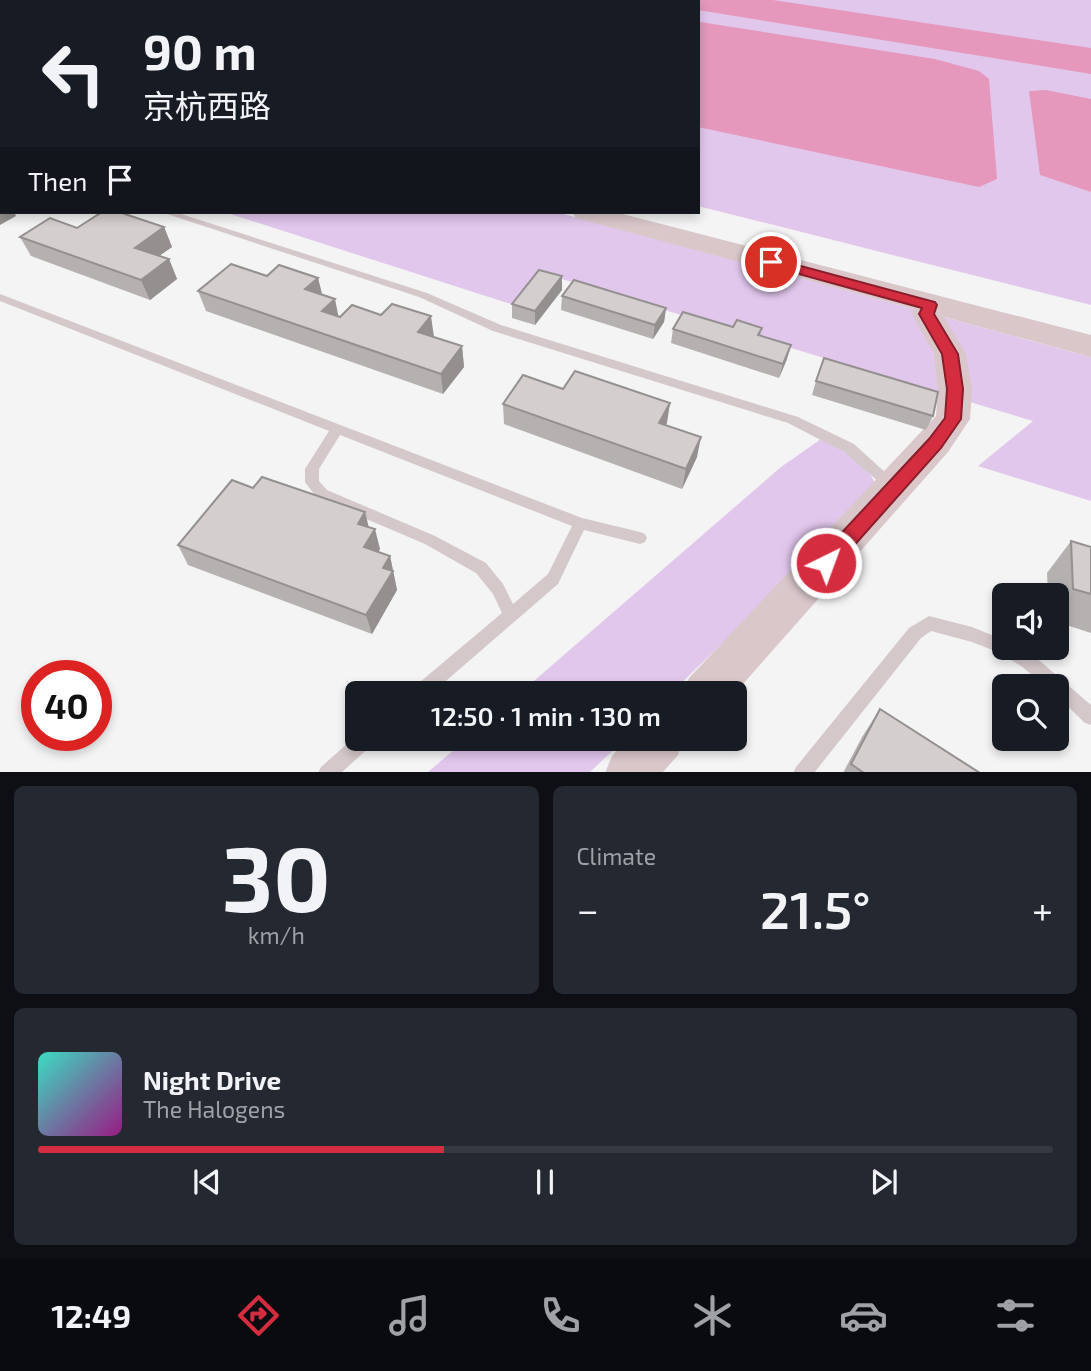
<!DOCTYPE html>
<html lang="en">
<head>
<meta charset="utf-8">
<style>
	:root { --surface:#171b24; --page:#242831; --text:#f1f3f6; --muted:#9ea1a6; --line:#363941; --accent:#d52d40 }
	body { margin:0; font-family:"Exo 2","Noto Sans SC",sans-serif; background:var(--page); color:var(--text); height:100vh; display:flex; flex-direction:column; font-size:26px; white-space:nowrap }
	* { box-sizing:border-box; margin:0 }
	p { font-size:23px; color:var(--muted) }
	.icon { flex:none; width:38px; height:38px; fill:none; stroke:currentColor; stroke-width:2; stroke-linecap:round; stroke-linejoin:round }
	.map { position:relative; height:772px; overflow:hidden }
	.panel { display:flex; flex-direction:column; gap:14px; padding:14px; background:#0d0f14; flex:1 }
	.panel>* { flex:none }
	.top-card { position:absolute; left:0px; top:0px; width:700px; height:214px; box-shadow:0 4px 10px #0003; background:#171b24; color:var(--text); overflow:hidden }
	.controls { position:absolute; left:992px; top:583px; display:grid; gap:14px }
	.controls a { display:grid; place-items:center; width:77px; height:77px; border-radius:10px; background:var(--surface); box-shadow:0 4px 10px #0003; font-size:35px }
	.speed { position:absolute; left:21px; top:660px; display:flex; gap:14px; font-size:35px; font-weight:700; text-align:center }
	.speed>* { display:grid; place-content:center; width:91px; height:91px; border-radius:50%; background:var(--surface); box-shadow:0 4px 10px #0003; line-height:1 }
	.speed .limit { border:10px solid #d22; background:#fff; color:#111 }
	.pin { position:absolute; display:grid; place-items:center; width:60px; height:60px; color:#fff; margin:-30px; border:4px solid #fff; border-radius:50%; box-shadow:0 2px 7px #0007 }
	.me { position:absolute; width:77px; margin:-38px; rotate:42deg; stroke-linejoin:round; filter:drop-shadow(0 0 5px #0008) }
	.turn { display:flex; align-items:center; gap:24px; height:147px; padding:0 28px; font-size:32px }
	.turn .icon { width:91px; height:91px; stroke-width:2.5 }
	.turn b { display:block; font-size:49px; line-height:60px }
	.then { display:flex; align-items:center; height:66px; padding:0 28px; background:#0003; gap:14px; font-size:26px }
	.big { font-size:52px; font-weight:600; line-height:1.1 }
	.panel .widget { flex:1; display:flex; flex-direction:column; justify-content:center; gap:10px; min-width:0; padding:0 24px; border-radius:10px; background:var(--page) }
	.panel .dial { align-items:center; gap:0 }
	.dial b { font-size:91px; line-height:1 }
	.song { display:flex; align-items:center; gap:21px }
	.cover { width:84px; height:84px; border-radius:10px; background:linear-gradient(135deg,hsl(170 70% 55%),hsl(310 70% 35%)) }
	.played { height:7px; border-radius:4px; background:linear-gradient(90deg,var(--accent) 40%,var(--line) 40%) }
	.keys { display:flex; justify-content:space-around; direction:ltr }
	.heat { display:flex; justify-content:space-between; align-items:center; font-size:38px; direction:ltr }
	.panel .tiles { flex:1; display:grid; gap:14px; grid-template-columns:1fr 1fr }
	.widget:last-child { grid-column:span 2 }
	.trip { position:absolute; left:345px; top:681px; width:402px; height:70px; border-radius:10px; background:var(--surface); box-shadow:0 4px 10px #0003; font-weight:600; line-height:70px; text-align:center }
	.dock { display:flex; height:112px; justify-content:space-around; align-items:center; background:#090b0e; color:var(--muted) }
	.dock .icon { width:49px; height:49px }
	.dock .active { color:var(--accent) }
	.dock b { font-size:32px; color:var(--text) }
	.map>svg:first-child { display:block }
	.green { fill:#e2c7ed }
	.water { fill:#e598bc }
	.lines { fill:none; stroke-linecap:round; stroke-linejoin:round }
	.lane { fill:#d5c8cb; fill-rule:evenodd }
	.secondary { fill:#d9c7ca; fill-rule:evenodd }
	.wall { fill:#b6b1b1 }
	.shaded-wall { fill:#949090 }
	.building { fill:#d4cece; stroke:#949090; stroke-width:2 }
	.route { fill:#d52d40; stroke:#8a1d2a; stroke-width:2 }
</style>
</head>
<body>
<div class="map">
<svg width="1091" height="773" viewBox="0 0 1091 773">
	<rect width="100%" height="100%" fill="#f3f4f3"/>
	<path class="green" d="M0 0H1091V305L698 206V2H2V31Z
		M224 212H556L1091 357V501L978 466 1033 421 542 273 514 305Z
		M821 439C842 451 871 464 877 489L871 499 671 693H520L781 467Z
		M468 738H625V739L590 772H428Z"/>
	<path class="water" d="M152 0H483L160 2Z
		M639 0H773L1091 48V74L698 10V2Z
		M700 22 935 59 979 71 989 79 997 179 979 187 698 127Z
		M1046 90 1091 99V192L1040 175 1029 91Z"/>
	<g class="lines">
		<path class="lane" d="M161 212H175L427 293 501 325 798 417 854 444 899 485 897 489 892 490 887 489 844 452 788 423 493 331 419 297Z
			M0 294 582 518 640 532 645 534 647 538 645 542 640 544 584 530 558 584 432 693H412L414 687 502 613 493 594 476 573 425 544 317 498 305 482V469L329 431 0 301ZM340 435 572 526 548 574 513 604 503 584 486 563 435 536 327 490 319 481V469Z
			M929 616 972 627 1004 640V648H1020L1033 655 1091 705V725L1085 723 1057 696V686H1046L1021 666 995 651 972 642 931 631 921 638 814 773H793L796 767 909 628Z
			M357 735V738H375L373 744 341 773H318L321 767Z"/>
		<path class="secondary" d="M0 47H2V60H0Z
			M572 212H615L1091 335V357L944 317 966 354 972 389 970 419 948 452 735 693H682L689 678 936 416 938 389 934 354 912 314 914 309 576 218Z
			M628 738H684L678 755 662 773H605L612 756Z"/>
	</g>
	<path class="wall" d="M164 227 172 247 159 256 169 259 177 279 150 300 31 256 20 237 77 228Z
		M318 278 322 295 339 317 434 337 462 346 464 367 443 394 206 311 198 291Z
		M562 290 535 325 512 318V304Z
		M562 296 666 308 664 322 653 339 561 310Z
		M733 327 762 328 760 336 787 359 779 378 671 343 673 329Z
		M816 381 933 416 926 430 812 395Z
		M563 389 670 403 665 425 697 457 682 489 504 424 503 404Z
		M369 527 380 549 378 552 390 556 397 590 372 634 188 565 178 545Z
		M1071 541 1091 547V633L1057 622V595H1048L1047 573Z
		M880 709 980 773H843L862 737Z"/>
	<path class="shaded-wall" d="M2 171V212H14L16 216 0 225V172Z
		M164 227 172 247 143 267 135 248Z
		M169 259 177 279 150 300 141 280Z
		M562 276V290L535 325V311Z
		M318 278 323 298 305 289Z
		M335 299 339 319 322 311Z
		M666 308 664 322 653 339 655 325Z
		M431 316 434 337 418 332Z
		M791 345 787 359 779 378 783 364Z
		M462 346 464 367 443 394 441 374Z
		M670 403 667 423 656 444 659 423Z
		M701 437 697 457 682 489 686 469Z
		M365 512 370 532 358 524Z
		M375 529 380 549 369 567 364 547Z
		M390 556 397 590 372 634 366 615 383 568Z"/>
	<path class="building" d="M102 212H119L164 227 135 248 169 259 141 280 20 237 50 218 77 228Z
		M231 264 267 276 279 265 318 278 305 289 335 299 322 311 340 317 352 305 381 315 392 304 431 316 418 332 462 346 441 374 198 291Z
		M539 270 562 276 535 311 512 304Z
		M574 280 666 308 655 325 562 296Z
		M683 312 733 327 737 320 762 328 758 335 791 345 783 364 673 329Z
		M824 358 938 392 933 416 816 381Z
		M575 371 670 403 659 423 701 437 686 469 503 404 523 375 563 389Z
		M262 477 365 512 358 524 375 529 364 547 390 556 383 568 393 571 366 615 178 545 232 480 253 488Z
		M1071 541 1091 547V594L1073 589Z
		M880 709 980 773H864L851 764Z"/>
	<path class="route" d="M771 258 935 302 937 305 934 314 958 354 963 389 961 419 941 448 833 569 826 571 819 569 816 563 819 557 929 439 945 418 947 389 942 354 919 314 922 308 766 265 764 262Z"/>
</svg>
<div class="controls">
<a><svg class="icon" aria-label="sound" viewBox="0 0 24 24"><path d="M4 9h4l5-4v14l-5-4H4zM17 9q2 3 0 6"/></svg></a>
<a><svg class="icon" aria-label="search" viewBox="0 0 24 24"><circle cx="10" cy="10" r="6"/><path d="M15 15l6 6"/></svg></a>
</div>
<div class="speed"><div class="limit">40</div></div>
<div class="pin" style="left:771px;top:262px;background:#d93025"><svg class="icon" aria-label="arrive" viewBox="0 0 24 24"><path d="M6 21V4h12l-3 4 3 4H6"/></svg></div>
<svg class="me" style="left:826px;top:563px" viewBox="-20 -20 40 40"><circle r="17" fill="#d52d40" stroke="#fff" stroke-width="3"/><path d="M0-11L8 9 0 5-8 9z" fill="#fff"/></svg>
<div class="trip">12:50 · 1 min · 130 m</div>
<div class="top-card">
<div class="turn"><svg class="icon" aria-label="left" viewBox="0 0 24 24"><path d="M17 20v-9H6M10 6l-5 5 5 5"/></svg><div><b>90 m</b>京杭西路</div></div>
<div class="then">Then<svg class="icon" aria-label="arrive" viewBox="0 0 24 24"><path d="M6 21V4h12l-3 4 3 4H6"/></svg></div>
</div>
</div>
<section class="panel">
<div class="tiles">
<div class="widget dial"><b>30</b><p>km/h</p></div>
<div class="widget"><p>Climate</p>
<div class="heat"><a>−</a><b class="big">21.5°</b><a>+</a></div>
</div>
<div class="widget">
<div class="song"><i class="cover"></i><div><b>Night Drive</b><p>The Halogens</p></div></div>
<div class="played"></div>
<div class="keys"><svg class="icon" aria-label="previous" viewBox="0 0 24 24"><path d="M18 5L8 12l10 7zM5 5v14"/></svg><svg class="icon" aria-label="pause" viewBox="0 0 24 24"><path d="M8 5v14M16 5v14"/></svg><svg class="icon" aria-label="next" viewBox="0 0 24 24"><path d="M6 5l10 7-10 7zM19 5v14"/></svg></div>
</div>
</div>
</section>
<nav class="dock">
<b>12:49</b>
<svg class="icon active" aria-label="directions" viewBox="0 0 24 24"><path d="M12 3l9 9-9 9-9-9zM9 14v-3h6M13 9l2 2-2 2"/></svg>
<svg class="icon" aria-label="music" viewBox="0 0 24 24"><path d="M9 18V5l10-2v13"/><circle cx="6" cy="18" r="3"/><circle cx="16" cy="16" r="3"/></svg>
<svg class="icon" aria-label="phone" viewBox="0 0 24 24"><path d="M5 4h4l2 5-3 2q2 4 5 5l2-3 5 2v4C11 20 4 13 5 4z"/></svg>
<svg class="icon" aria-label="climate" viewBox="0 0 24 24"><path d="M12 3v18M4 7l16 10M4 17L20 7"/></svg>
<svg class="icon" aria-label="car" viewBox="0 0 24 24"><path d="M5 17H2v-5l4-1 3-4h7l3 4 3 1v5h-3M9 17h6M6 11h13"/><circle cx="7" cy="17" r="2"/><circle cx="17" cy="17" r="2"/></svg>
<svg class="icon" aria-label="filters" viewBox="0 0 24 24"><path d="M4 7h16M4 17h16"/><circle cx="9" cy="7" r="2"/><circle cx="15" cy="17" r="2"/></svg>
</nav>
</body>
</html>
